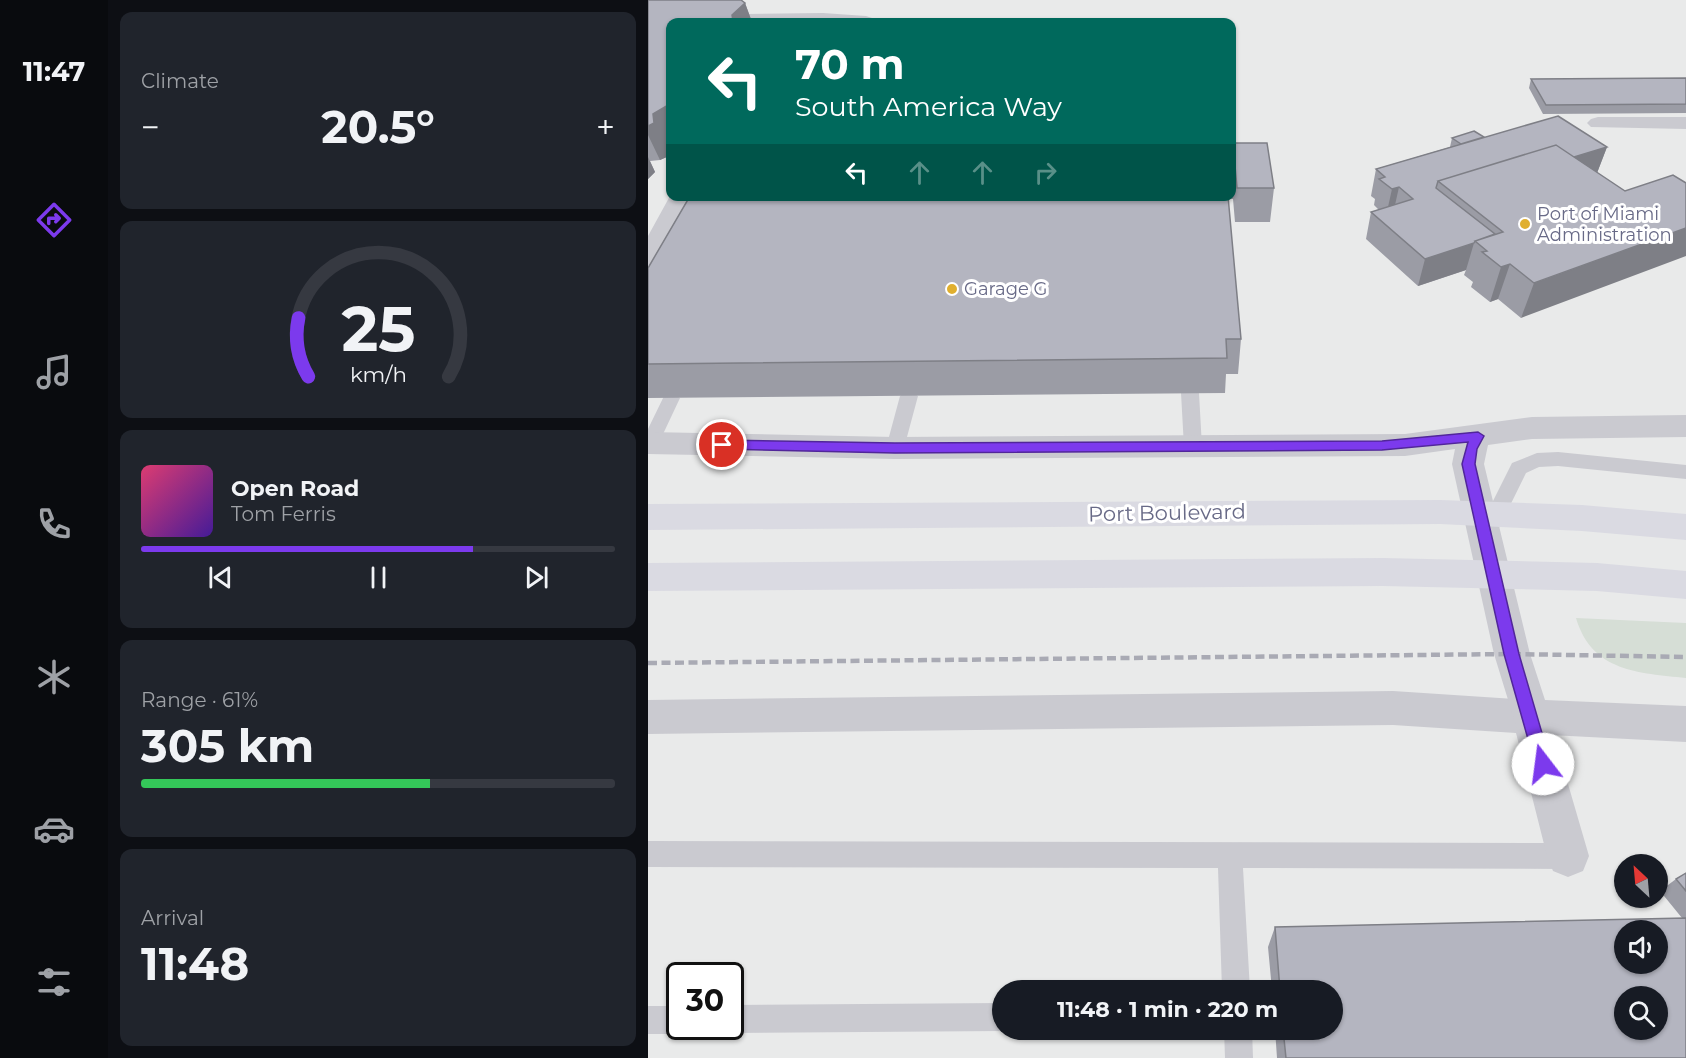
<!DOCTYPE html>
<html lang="en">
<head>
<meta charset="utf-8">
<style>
	:root { --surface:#171b24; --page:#20242c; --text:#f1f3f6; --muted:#9ea1a6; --line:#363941; --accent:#7c3aed }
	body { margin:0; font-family:Montserrat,sans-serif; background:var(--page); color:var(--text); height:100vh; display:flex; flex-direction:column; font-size:22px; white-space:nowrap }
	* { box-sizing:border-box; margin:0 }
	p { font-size:20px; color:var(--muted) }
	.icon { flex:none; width:33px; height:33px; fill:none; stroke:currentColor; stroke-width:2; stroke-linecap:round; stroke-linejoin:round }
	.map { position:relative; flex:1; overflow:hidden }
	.drawer { display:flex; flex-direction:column; gap:12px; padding:12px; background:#0d0f14; width:540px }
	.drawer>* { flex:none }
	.banner { position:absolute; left:18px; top:18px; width:570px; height:183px; border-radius:12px; box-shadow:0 2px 4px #0004; background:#00695c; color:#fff; overflow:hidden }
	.needle { width:39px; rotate:334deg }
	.tools { position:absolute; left:966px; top:854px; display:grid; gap:12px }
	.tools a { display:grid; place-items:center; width:54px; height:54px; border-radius:50%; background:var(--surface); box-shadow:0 2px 4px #0004; font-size:30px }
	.speed { position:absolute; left:18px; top:962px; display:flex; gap:12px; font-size:30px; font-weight:700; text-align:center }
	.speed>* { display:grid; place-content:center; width:78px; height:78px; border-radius:50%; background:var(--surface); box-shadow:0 2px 4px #0004; line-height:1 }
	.speed .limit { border:3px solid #111; border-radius:9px; background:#fff; color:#111 }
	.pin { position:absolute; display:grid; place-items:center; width:51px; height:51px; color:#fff; margin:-26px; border:3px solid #fff; border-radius:50%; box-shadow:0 2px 6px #0007 }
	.me { position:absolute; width:66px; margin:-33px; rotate:345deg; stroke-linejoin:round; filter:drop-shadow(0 0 4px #0008) }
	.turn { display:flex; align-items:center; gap:21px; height:126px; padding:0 30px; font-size:27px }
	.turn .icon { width:78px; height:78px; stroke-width:2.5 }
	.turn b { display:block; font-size:42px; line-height:51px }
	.lanes { display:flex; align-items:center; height:57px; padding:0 30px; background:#0003; justify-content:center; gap:30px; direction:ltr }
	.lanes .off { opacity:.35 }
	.big { font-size:45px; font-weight:700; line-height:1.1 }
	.drawer .card { flex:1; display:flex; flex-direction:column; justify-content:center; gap:9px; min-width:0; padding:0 21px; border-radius:12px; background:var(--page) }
	.drawer .dial { align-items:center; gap:0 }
	.dial svg { height:156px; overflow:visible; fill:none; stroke:var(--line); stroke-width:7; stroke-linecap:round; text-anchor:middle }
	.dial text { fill:var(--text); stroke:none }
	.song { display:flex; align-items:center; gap:18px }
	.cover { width:72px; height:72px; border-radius:9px; background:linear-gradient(135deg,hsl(340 70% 55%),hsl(260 70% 35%)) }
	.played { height:6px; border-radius:3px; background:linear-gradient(90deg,var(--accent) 70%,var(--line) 70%) }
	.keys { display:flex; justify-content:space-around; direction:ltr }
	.heat { display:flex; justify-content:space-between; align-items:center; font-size:33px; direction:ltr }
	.charge { height:9px; border-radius:4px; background:linear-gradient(90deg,#34c759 61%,var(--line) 0) }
	.trip { position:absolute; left:344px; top:980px; width:351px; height:60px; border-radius:30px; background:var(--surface); box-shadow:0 2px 4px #0004; font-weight:700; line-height:60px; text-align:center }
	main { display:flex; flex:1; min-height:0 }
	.tabs { display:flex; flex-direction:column; width:108px; justify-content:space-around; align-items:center; background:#090b0e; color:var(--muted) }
	.tabs .icon { width:42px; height:42px }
	.tabs .on { color:var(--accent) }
	.tabs b { font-size:27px; color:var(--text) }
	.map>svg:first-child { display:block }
	.built { fill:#e9eaea; fill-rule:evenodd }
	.green { fill:#d6ded6 }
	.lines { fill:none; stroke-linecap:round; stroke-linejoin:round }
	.service { fill:#cacad0; fill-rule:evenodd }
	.minor { fill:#cacad0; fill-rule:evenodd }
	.tertiary { fill:#cacad0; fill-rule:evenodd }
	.primary { fill:#dadae2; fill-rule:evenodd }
	.rail { stroke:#a9aab4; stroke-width:4.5; stroke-dasharray:9 4.5; stroke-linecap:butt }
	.wall { fill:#9b9ca5 }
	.shaded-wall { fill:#7e7f86 }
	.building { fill:#b4b5c0; stroke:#7e7f86; stroke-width:1.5; fill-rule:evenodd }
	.route { fill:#7c3aed; stroke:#51269a; stroke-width:1.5 }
	.poi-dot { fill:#e0af2f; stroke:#fff; stroke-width:2 }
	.labels { text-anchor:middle; stroke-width:6; stroke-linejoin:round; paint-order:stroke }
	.far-poi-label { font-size:18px; fill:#686a87; stroke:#fff; text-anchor:start }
	.street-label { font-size:21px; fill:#686a87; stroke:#fff }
</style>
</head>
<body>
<main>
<nav class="tabs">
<b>11:47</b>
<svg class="icon on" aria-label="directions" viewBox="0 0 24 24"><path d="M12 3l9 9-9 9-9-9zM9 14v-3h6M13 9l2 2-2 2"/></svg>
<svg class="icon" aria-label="music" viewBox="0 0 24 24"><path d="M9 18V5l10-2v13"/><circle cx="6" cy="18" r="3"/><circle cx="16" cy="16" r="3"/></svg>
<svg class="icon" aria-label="phone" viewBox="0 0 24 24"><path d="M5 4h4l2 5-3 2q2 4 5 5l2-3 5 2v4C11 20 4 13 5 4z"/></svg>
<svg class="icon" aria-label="climate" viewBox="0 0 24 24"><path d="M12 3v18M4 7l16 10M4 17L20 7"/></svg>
<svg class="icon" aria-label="car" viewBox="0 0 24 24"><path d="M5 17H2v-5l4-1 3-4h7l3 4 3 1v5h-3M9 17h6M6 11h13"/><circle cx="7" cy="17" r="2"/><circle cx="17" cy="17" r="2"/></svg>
<svg class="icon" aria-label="filters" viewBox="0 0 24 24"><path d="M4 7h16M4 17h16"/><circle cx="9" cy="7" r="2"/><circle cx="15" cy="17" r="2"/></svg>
</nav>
<section class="drawer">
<div class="card"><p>Climate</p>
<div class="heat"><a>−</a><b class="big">20.5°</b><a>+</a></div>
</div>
<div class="card dial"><svg viewBox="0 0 100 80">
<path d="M14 69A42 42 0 1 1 86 69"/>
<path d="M14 69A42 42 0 0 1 9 39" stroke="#7c3aed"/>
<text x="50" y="56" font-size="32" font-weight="700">25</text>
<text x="50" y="72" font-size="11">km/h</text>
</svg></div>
<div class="card">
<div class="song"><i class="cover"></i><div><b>Open Road</b><p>Tom Ferris</p></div></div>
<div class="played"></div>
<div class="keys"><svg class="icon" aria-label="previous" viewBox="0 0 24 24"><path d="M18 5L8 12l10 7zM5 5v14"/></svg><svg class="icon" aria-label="pause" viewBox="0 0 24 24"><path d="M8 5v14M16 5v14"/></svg><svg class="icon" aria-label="next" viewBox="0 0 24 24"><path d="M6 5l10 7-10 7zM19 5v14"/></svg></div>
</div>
<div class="card"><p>Range · 61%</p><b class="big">305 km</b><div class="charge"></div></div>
<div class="card"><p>Arrival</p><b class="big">11:48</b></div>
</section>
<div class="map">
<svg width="1038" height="1058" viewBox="0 0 1038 1058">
	<rect width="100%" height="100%" fill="#f8f9f6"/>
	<path class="built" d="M0 0H1038V1058H0ZM22 22H584V196H22ZM976 864H1010V897H976ZM976 930H1010V963H976ZM32 975H82V1026H32ZM354 990H684V1029H354ZM976 996H1010V1029H976Z"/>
	<path class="green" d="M928 618 1038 623V678C991 673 944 672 928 618Z"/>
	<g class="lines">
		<path class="service" d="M175 13 218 16 236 22 148 19 61 22 98 14Z
			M542 387 551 393 554 447 551 452H539L536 447 533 393Z
			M261 390 270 396 256 448 253 453H241L238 448 252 396Z
			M23 392 32 398 8 449 0 450V429L17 394Z
			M910 452 1038 465V479L910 466 891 467 878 473 850 530 843 533 836 530 833 525 864 463 889 453Z
			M0 841 920 843 929 847 933 856 929 865 920 869 595 868 602 990H574L570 868 0 867Z
			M354 1003V1029H359L354 1031 82 1033 71 1026H82V1005Z
			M0 1006H32V1026H43L42 1030 32 1034H0Z
			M576 1029H604L605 1058H577Z"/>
		<path class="minor" d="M745 691 883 700 897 705 941 856 935 871 920 877 905 871 899 856 868 733 745 725 0 734V700Z"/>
		<path class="tertiary" d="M950 117H1038V129L943 127 939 123 943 119Z
			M22 196H45L13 258 9 263 0 266V236Z
			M1038 415V437L884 439 840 445 836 464 882 654 897 700 1038 706V742L883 734 869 729 846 654 804 464 807 449 757 456 247 459 0 454V432L247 437 757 434 884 417Z"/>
		<path class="primary" d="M792 500 934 505 1038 514V540L934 531 792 524 0 530V504Z
			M735 558 949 563 1038 571V599L949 591 735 586 0 591V563Z"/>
		<path class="rail" d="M0 663 864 654 1038 657"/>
	</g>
	<path class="wall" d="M0 0 97 3 104 22H22V146L20 147 21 156 12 160 2 161 7 172 0 179Z
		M1038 78V113L895 114 881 88 883 79Z
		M836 137 959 147 949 173 873 318 850 299 842 302 823 287 825 282 816 275 818 270 770 286 718 239 723 212 731 210 726 205 727 199 723 196 728 169 802 147 804 138Z
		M585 143 626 188 622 222H587L585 199H580L593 339 590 374H578L577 393 0 398V268L42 196H584V153Z
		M1038 873V1058H629L627 1029H684V990H624L620 947 627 927 1034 918 1012 891 1028 879Z"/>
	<path class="shaded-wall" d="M97 3 104 22H81L84 15Z
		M22 104V146L20 147 21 156 12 160 0 135V126L5 114Z
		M959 147 949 173 917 160Z
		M0 157 7 172 0 179Z
		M751 187 745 214 738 216 744 189Z
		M1038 228V256L873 318 886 283Z
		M826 243 818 270 770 286 777 259Z
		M862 264 850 299 842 302 853 267Z"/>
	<path class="building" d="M0 0H93L97 3 84 15 85 21 81 22H22V104L5 114 6 123 0 126Z
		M1038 78V104L898 105 883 79Z
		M910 116 959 147 926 157 908 145 790 181 788 188 847 234 827 241 826 243 777 259 723 212 765 199 751 187 744 189 731 179 737 177 728 169Z
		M826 131 836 137 813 144 804 138Z
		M585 143H619L626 188H589L587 166H584V153H585Z
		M908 145 977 191 1025 175 1038 183V228L886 283 862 264 853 267 834 252 839 251 827 241 855 232 790 181Z
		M42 196H580L593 339H578L579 358 0 364V268Z
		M1038 873V891L1028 879Z
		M1038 918V1058H638L635 1029H684V990H632L627 927ZM976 930H1010V963H976ZM976 996H1010V1029H976Z"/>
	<path class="route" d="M830 432 836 436 829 449 827 464 871 654 903 764 901 769 895 771 889 769 887 764 856 654 814 464 820 442 734 450 247 453 74 449 67 445 74 440 247 443 734 441Z"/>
	<g class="poi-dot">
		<circle cx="877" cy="224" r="6"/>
		<circle cx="304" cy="289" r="6"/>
	</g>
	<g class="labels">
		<g class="far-poi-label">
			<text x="889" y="220">Port of Miami<tspan x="889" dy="21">Administration</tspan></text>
			<text x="316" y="295">Garage G</text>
		</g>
		<g class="street-label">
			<text transform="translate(519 513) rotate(-1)" y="7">Port Boulevard</text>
		</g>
	</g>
</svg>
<div class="tools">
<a><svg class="needle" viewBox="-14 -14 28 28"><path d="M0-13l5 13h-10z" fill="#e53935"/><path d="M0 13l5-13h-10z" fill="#9ea1a6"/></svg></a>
<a><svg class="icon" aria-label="sound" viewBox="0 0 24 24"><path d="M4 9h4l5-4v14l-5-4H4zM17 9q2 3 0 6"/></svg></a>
<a><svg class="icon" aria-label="search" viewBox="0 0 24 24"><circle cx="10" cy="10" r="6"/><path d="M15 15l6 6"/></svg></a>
</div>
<div class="speed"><div class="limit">30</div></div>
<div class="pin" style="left:74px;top:445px;background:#d93025"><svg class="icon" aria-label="arrive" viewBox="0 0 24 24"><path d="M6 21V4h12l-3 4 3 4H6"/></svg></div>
<svg class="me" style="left:895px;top:764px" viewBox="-20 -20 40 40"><circle r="19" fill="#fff"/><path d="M0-13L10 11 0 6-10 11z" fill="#7c3aed"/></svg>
<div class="trip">11:48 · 1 min · 220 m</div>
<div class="banner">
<div class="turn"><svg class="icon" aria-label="left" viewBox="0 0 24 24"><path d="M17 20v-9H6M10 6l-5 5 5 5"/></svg><div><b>70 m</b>South America Way</div></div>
<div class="lanes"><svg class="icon" aria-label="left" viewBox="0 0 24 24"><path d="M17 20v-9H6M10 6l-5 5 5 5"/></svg><svg class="icon off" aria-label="ahead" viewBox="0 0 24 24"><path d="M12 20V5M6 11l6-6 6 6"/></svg><svg class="icon off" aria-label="ahead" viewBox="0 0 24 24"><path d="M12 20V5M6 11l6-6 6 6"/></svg><svg class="icon off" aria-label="right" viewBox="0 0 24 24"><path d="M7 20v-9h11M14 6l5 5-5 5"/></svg></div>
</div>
</div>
</main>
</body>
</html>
